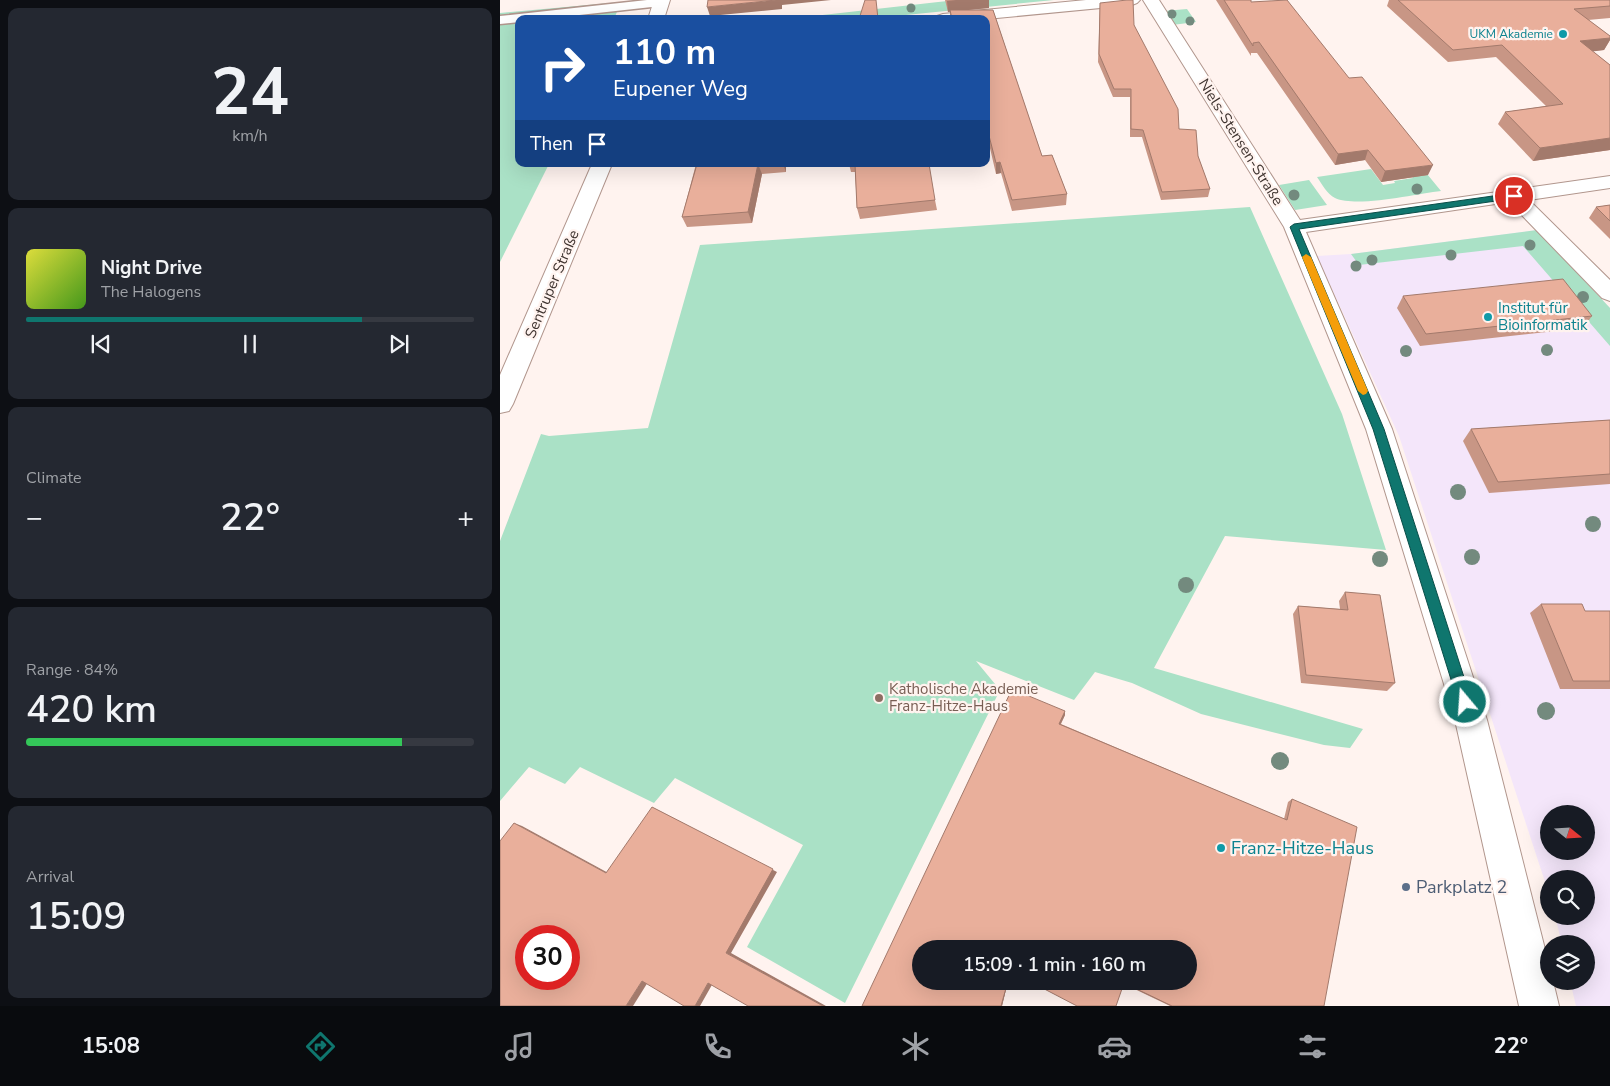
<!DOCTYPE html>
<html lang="en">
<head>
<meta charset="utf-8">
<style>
	:root { --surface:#171b24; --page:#242831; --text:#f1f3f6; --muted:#9ea1a6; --line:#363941; --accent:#0f766e }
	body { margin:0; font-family:"Nunito Sans",sans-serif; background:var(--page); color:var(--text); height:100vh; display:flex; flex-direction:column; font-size:19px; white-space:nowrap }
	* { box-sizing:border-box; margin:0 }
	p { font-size:16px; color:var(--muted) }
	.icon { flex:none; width:28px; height:28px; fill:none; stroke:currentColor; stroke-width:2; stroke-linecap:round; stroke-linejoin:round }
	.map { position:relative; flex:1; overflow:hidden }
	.side { display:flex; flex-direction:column; gap:8px; padding:8px; background:#0d0f14; width:500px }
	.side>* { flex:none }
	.hud { position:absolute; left:15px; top:15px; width:475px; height:152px; border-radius:10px; box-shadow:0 5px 20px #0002; background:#1a4fa0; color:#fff; overflow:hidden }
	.needle { width:32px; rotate:108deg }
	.tools { position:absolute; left:1040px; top:805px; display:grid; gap:10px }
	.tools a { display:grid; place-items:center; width:55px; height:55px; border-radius:50%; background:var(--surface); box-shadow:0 5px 20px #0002; font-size:25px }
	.speed { position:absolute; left:15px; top:925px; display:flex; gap:10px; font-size:25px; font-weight:700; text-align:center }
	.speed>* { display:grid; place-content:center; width:65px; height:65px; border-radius:50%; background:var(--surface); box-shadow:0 5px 20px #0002; line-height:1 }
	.speed .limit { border:8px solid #d22; background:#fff; color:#111 }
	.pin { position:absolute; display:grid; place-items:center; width:42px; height:42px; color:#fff; margin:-21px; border:2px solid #fff; border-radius:50%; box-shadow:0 1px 5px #0007 }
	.me { position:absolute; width:55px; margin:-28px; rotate:342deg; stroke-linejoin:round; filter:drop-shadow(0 0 4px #0008) }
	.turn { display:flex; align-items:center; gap:18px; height:105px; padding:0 15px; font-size:22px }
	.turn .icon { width:65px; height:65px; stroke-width:2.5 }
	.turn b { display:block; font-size:35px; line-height:42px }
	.then { display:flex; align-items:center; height:48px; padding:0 15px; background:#0003; gap:10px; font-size:19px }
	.big { font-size:38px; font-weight:600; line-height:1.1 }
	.side .widget { flex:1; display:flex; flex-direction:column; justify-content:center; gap:8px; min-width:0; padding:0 18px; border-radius:10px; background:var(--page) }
	.side .dial { align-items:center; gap:0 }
	.dial b { font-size:65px; line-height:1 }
	.song { display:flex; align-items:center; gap:15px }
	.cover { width:60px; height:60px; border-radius:8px; background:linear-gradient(135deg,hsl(60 70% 55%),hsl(100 70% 35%)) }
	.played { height:5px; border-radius:2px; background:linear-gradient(90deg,var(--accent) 75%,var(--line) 75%) }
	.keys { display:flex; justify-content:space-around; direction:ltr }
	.heat { display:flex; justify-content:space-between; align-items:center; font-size:28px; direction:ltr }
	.charge { height:8px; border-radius:4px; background:linear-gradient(90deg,#34c759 84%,var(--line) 0) }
	.trip { position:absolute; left:412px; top:940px; width:285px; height:50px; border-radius:25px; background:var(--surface); box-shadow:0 5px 20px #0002; font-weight:600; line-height:50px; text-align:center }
	.tab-bar { display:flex; height:80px; justify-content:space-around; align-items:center; background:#090b0e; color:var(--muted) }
	.tab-bar .icon { width:35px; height:35px }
	.tab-bar .on { color:var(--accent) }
	.tab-bar b { font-size:22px; color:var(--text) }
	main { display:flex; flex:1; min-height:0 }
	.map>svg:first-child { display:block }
	.medical { fill:#f4e6fa; fill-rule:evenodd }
	.green { fill:#aae1c6 }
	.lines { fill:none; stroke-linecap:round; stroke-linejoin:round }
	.service-casing { stroke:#b1968d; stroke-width:3 }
	.minor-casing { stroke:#b1968d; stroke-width:2 }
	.service { fill:#fff; fill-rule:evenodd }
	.minor { fill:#fff; fill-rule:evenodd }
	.tree { fill:#738a7e }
	.wall { fill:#c89685 }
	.shaded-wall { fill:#a37a6c }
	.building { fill:#e9af9b; stroke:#a37a6c; fill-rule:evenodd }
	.route { fill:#0f766e; stroke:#0a4d48 }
	.slow { fill:#f59e0b }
	.culture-dot { fill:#0f9aa8; stroke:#fff3ef; stroke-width:2 }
	.education-dot { fill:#8d6e63; stroke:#fff3ef; stroke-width:2 }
	.service-dot { fill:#5c6f8a; stroke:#fff3ef; stroke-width:2 }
	.labels { text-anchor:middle; stroke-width:4.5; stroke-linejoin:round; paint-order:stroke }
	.far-culture-label { font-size:12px; fill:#0d838f; stroke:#fff3ef; text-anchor:end }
	.street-label { font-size:15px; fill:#3e332f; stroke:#fff3ef }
	.culture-label { font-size:15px; fill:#0d838f; stroke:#fff3ef; text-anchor:start }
	.education-label { font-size:15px; fill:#785e54; stroke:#fff3ef; text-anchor:start }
	.near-culture-label { font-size:18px; fill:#0d838f; stroke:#fff3ef; text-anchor:start }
	.near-service-label { font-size:18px; fill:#4e5e75; stroke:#fff3ef; text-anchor:start }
</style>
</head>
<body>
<main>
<section class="side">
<div class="widget dial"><b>24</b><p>km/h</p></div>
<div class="widget">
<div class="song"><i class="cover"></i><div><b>Night Drive</b><p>The Halogens</p></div></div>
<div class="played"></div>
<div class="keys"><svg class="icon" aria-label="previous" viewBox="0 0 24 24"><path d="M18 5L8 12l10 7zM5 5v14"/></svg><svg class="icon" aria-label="pause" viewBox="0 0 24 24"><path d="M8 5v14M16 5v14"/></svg><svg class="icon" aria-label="next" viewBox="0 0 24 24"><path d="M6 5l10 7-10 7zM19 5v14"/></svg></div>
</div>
<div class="widget"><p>Climate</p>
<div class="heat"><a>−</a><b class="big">22°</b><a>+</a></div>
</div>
<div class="widget"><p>Range · 84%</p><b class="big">420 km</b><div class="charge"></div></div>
<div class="widget"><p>Arrival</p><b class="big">15:09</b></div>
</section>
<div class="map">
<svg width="1110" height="1006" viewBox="0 0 1110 1006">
	<rect width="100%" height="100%" fill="#fff3ef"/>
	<path class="medical" d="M1037 230 1110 308V1006H1076L1070 981H1086V944H1062L1055 916H1086V879H1049V894L899 436 817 256 851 254ZM1049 814H1086V851H1049Z"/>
	<path class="green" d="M456 0H554L366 19H287Z
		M121 2 114 19H19V164H49L0 262V13Z
		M687 9 696 22 672 25 664 11Z
		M918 163 941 191C915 194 857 208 835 198 827 194 822 184 817 177L871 169 883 185 895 183 894 181 913 178 903 165Z
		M809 180 827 205 795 210 779 185Z
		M750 207 842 414 886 550 725 536 654 668 863 729 850 748 824 745 701 714 632 683 595 672 574 700 476 661 500 690 345 1003 247 947 303 845 175 778 154 803 80 767 65 784 29 767 0 801V541L41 434 49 436 148 428 200 245Z
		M1037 230 1110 308V346L1023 246 859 265 851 254Z"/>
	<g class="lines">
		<g class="service-casing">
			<path id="service" d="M147 0H165L167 2 161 6 43 19H19V22L0 24V16Z"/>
		</g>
		<g class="minor-casing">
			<path id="minor" d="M154 0H170L164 19H148Z
				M586 0H640L637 3 632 5 486 19H435L437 16 443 14Z
				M643 0H659L800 220 1110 176V188L1029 200 1110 280V301L1102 298 1009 202 806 232 892 429 987 720 1049 965V981H1053L1059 1006H1019L955 720 866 429 784 227Z
				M92 164H112L13 404 9 411 0 413V375Z"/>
		</g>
		<use href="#service" class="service"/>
		<use href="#minor" class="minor"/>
	</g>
	<g class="tree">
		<circle cx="411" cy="8" r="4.5"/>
		<circle cx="672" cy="14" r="4.5"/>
		<circle cx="690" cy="21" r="4.5"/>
		<circle cx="917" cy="189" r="5.5"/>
		<circle cx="794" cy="195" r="5.5"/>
		<circle cx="1030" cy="245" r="5.5"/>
		<circle cx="951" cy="255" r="5.5"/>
		<circle cx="872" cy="260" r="5.5"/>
		<circle cx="856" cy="266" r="5.5"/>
		<circle cx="1083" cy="297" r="6"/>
		<circle cx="1047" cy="350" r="6"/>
		<circle cx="906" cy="351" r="6"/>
		<circle cx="958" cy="492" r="8"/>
		<circle cx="1093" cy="524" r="8"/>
		<circle cx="972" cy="557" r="8"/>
		<circle cx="880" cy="559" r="8"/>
		<circle cx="686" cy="585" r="8"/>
		<circle cx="1046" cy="711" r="9"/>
		<circle cx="780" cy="761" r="9"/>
	</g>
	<path class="wall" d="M445 0H489V8L462 10H493L542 156 552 155 567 194 566 205 512 211 501 173 496 174 486 131V19H450V11L448 12Z
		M716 0H751V2L849 78 928 175 881 182 865 160 835 165 757 53H751V56Z
		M889 0H1110V18L1088 20 1110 36V40L1104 50 1092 51 1110 65V150L1033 161 998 124 1005 112 1046 106 996 57 948 62 887 6Z
		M600 3 634 25 679 129 698 156 710 189 708 197 661 200 642 137H630V97H613L598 62Z
		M196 164H286V172L262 174 252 223 187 227 182 217Z
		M349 164H397V165L435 200 437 210 360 219 357 208 355 172H351Z
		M1110 205V239L1089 218 1096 207Z
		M903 296 1092 316 1083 328 920 346 897 308Z
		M1110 420V484L989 493 963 441 971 429Z
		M845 592 895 683 887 691 801 683 793 614 798 606 840 609 839 601Z
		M1041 604 1085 611H1110V689H1060L1030 613Z
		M565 711V715L561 724 784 819 788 802 792 799 824 1006H670L624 984 577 1006 689 949 421 981H508L502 1006H362Z"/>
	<path class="shaded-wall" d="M276 0H331L282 5V9L210 16 207 7Z
		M456 0H489V8L448 12 447 1Z
		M1110 38V40L1104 50 1073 54 1080 41Z
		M1110 138V150L1033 161 1040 148Z
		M868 150 865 160 835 165 838 154Z
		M500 162 501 173 496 174V163Z
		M258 164 262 174 252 223 248 212Z
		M283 164H286V172Z
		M933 165 928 175 881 182 885 171Z
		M565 711V715L559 727V724Z
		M152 807 277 872 231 953 326 1006H323L226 953Z
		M14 823 22 826 112 875 106 873Z
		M142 981 148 982 133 1006H126Z
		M508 981 502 1006H501Z
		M208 983H213L200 1006H195Z"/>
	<path class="building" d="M208 0H276L207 7Z
		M365 0H376L378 19H359Z
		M627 0H633L634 25 678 109 679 129 696 130 698 156 710 189 662 192 643 130 631 129V89H614L599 54 600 3Z
		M724 0H751V2L787 0 849 78 862 77 933 165 885 171 868 150 838 154 759 42 753 43V46Z
		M898 0H1110V6L1074 9 1110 36V38L1080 41 1110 65V138L1040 148 1005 112 1063 104 1002 45 953 50Z
		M450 10H493L542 156 552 155 567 194 512 200 500 162 496 163 486 124V19H452Z
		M197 164H258L248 212 182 217Z
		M355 164H396V165L410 164H429L435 200 357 208Z
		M1110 205V221L1096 207Z
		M1063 279 1092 316 926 334 903 296Z
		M1110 420V474L998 482 971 429Z
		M845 592 880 595 895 683 806 675 798 606 848 610Z
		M1041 604H1082L1085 611H1110V681H1073Z
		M512 689 565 711 559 724 787 820 792 799 857 827 824 1006H672L624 983 616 1006H577L529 981H689V949H421V981H508L501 1006H362Z
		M152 807 273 869 226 953 323 1006H248L208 983 195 1006H184L142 981 126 1006H0V841L14 823 106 873ZM26 936H69V979H26Z"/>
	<path class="route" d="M1014 193 1017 194V198L799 229 884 429 972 702 970 706 965 708 960 706 958 702 873 429 790 227 794 224Z"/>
	<path class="slow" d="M806 254 811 257 868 391 866 394 863 395 858 391 802 257Z"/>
	<g class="culture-dot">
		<circle cx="1063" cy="34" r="5"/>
		<circle cx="988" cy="317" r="5"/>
		<circle cx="721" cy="848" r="5"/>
	</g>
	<circle class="education-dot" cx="379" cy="698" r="5"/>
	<circle class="service-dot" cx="906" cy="887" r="5"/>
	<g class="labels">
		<g class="far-culture-label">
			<text x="1053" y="38">UKM Akademie</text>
		</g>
		<g class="street-label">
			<text transform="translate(741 142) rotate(58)" y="5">Niels-Stensen-Straße</text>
			<text transform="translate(52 284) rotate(-67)" y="5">Sentruper Straße</text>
		</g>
		<g class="culture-label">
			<text x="998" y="313">Institut für<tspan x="998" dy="17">Bioinformatik</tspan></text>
		</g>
		<g class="education-label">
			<text x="389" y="694">Katholische Akademie<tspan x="389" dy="17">Franz-Hitze-Haus</tspan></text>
		</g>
		<g class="near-culture-label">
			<text x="731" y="854">Franz-Hitze-Haus</text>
		</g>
		<g class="near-service-label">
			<text x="916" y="893">Parkplatz 2</text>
		</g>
	</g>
</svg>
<div class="tools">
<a><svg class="needle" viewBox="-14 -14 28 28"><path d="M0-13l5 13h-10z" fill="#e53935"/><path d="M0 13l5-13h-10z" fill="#9ea1a6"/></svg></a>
<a><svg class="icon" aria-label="search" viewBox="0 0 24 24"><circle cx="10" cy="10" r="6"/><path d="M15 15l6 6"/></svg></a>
<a><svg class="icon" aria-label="layers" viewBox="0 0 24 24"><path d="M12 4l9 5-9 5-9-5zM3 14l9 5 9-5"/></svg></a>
</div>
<div class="speed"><div class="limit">30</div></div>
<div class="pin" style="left:1014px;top:196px;background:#d93025"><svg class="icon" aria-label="arrive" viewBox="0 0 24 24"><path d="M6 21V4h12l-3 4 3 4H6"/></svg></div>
<svg class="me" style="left:965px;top:702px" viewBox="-20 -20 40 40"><circle r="17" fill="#0f766e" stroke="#fff" stroke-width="3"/><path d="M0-11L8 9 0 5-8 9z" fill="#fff"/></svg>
<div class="trip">15:09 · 1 min · 160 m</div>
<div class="hud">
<div class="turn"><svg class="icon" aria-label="right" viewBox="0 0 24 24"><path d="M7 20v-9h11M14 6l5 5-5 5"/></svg><div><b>110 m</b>Eupener Weg</div></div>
<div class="then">Then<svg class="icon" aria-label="arrive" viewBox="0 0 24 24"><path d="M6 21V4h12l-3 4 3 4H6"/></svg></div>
</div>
</div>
</main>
<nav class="tab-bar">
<b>15:08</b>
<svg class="icon on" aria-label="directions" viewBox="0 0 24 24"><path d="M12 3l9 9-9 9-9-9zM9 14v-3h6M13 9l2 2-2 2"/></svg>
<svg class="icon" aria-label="music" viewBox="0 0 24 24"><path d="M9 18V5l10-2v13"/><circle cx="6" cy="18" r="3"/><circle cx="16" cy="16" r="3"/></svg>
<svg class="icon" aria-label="phone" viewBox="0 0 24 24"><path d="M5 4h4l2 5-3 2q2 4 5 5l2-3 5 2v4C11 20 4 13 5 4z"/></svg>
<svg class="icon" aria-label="climate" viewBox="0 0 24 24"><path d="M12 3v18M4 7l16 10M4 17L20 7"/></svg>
<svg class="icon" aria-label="car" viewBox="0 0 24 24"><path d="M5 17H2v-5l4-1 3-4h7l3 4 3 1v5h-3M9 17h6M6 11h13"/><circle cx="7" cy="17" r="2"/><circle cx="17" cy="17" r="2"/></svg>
<svg class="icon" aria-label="filters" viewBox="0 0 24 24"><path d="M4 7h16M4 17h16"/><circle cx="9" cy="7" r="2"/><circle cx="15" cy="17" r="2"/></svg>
<b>22°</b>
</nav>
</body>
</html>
